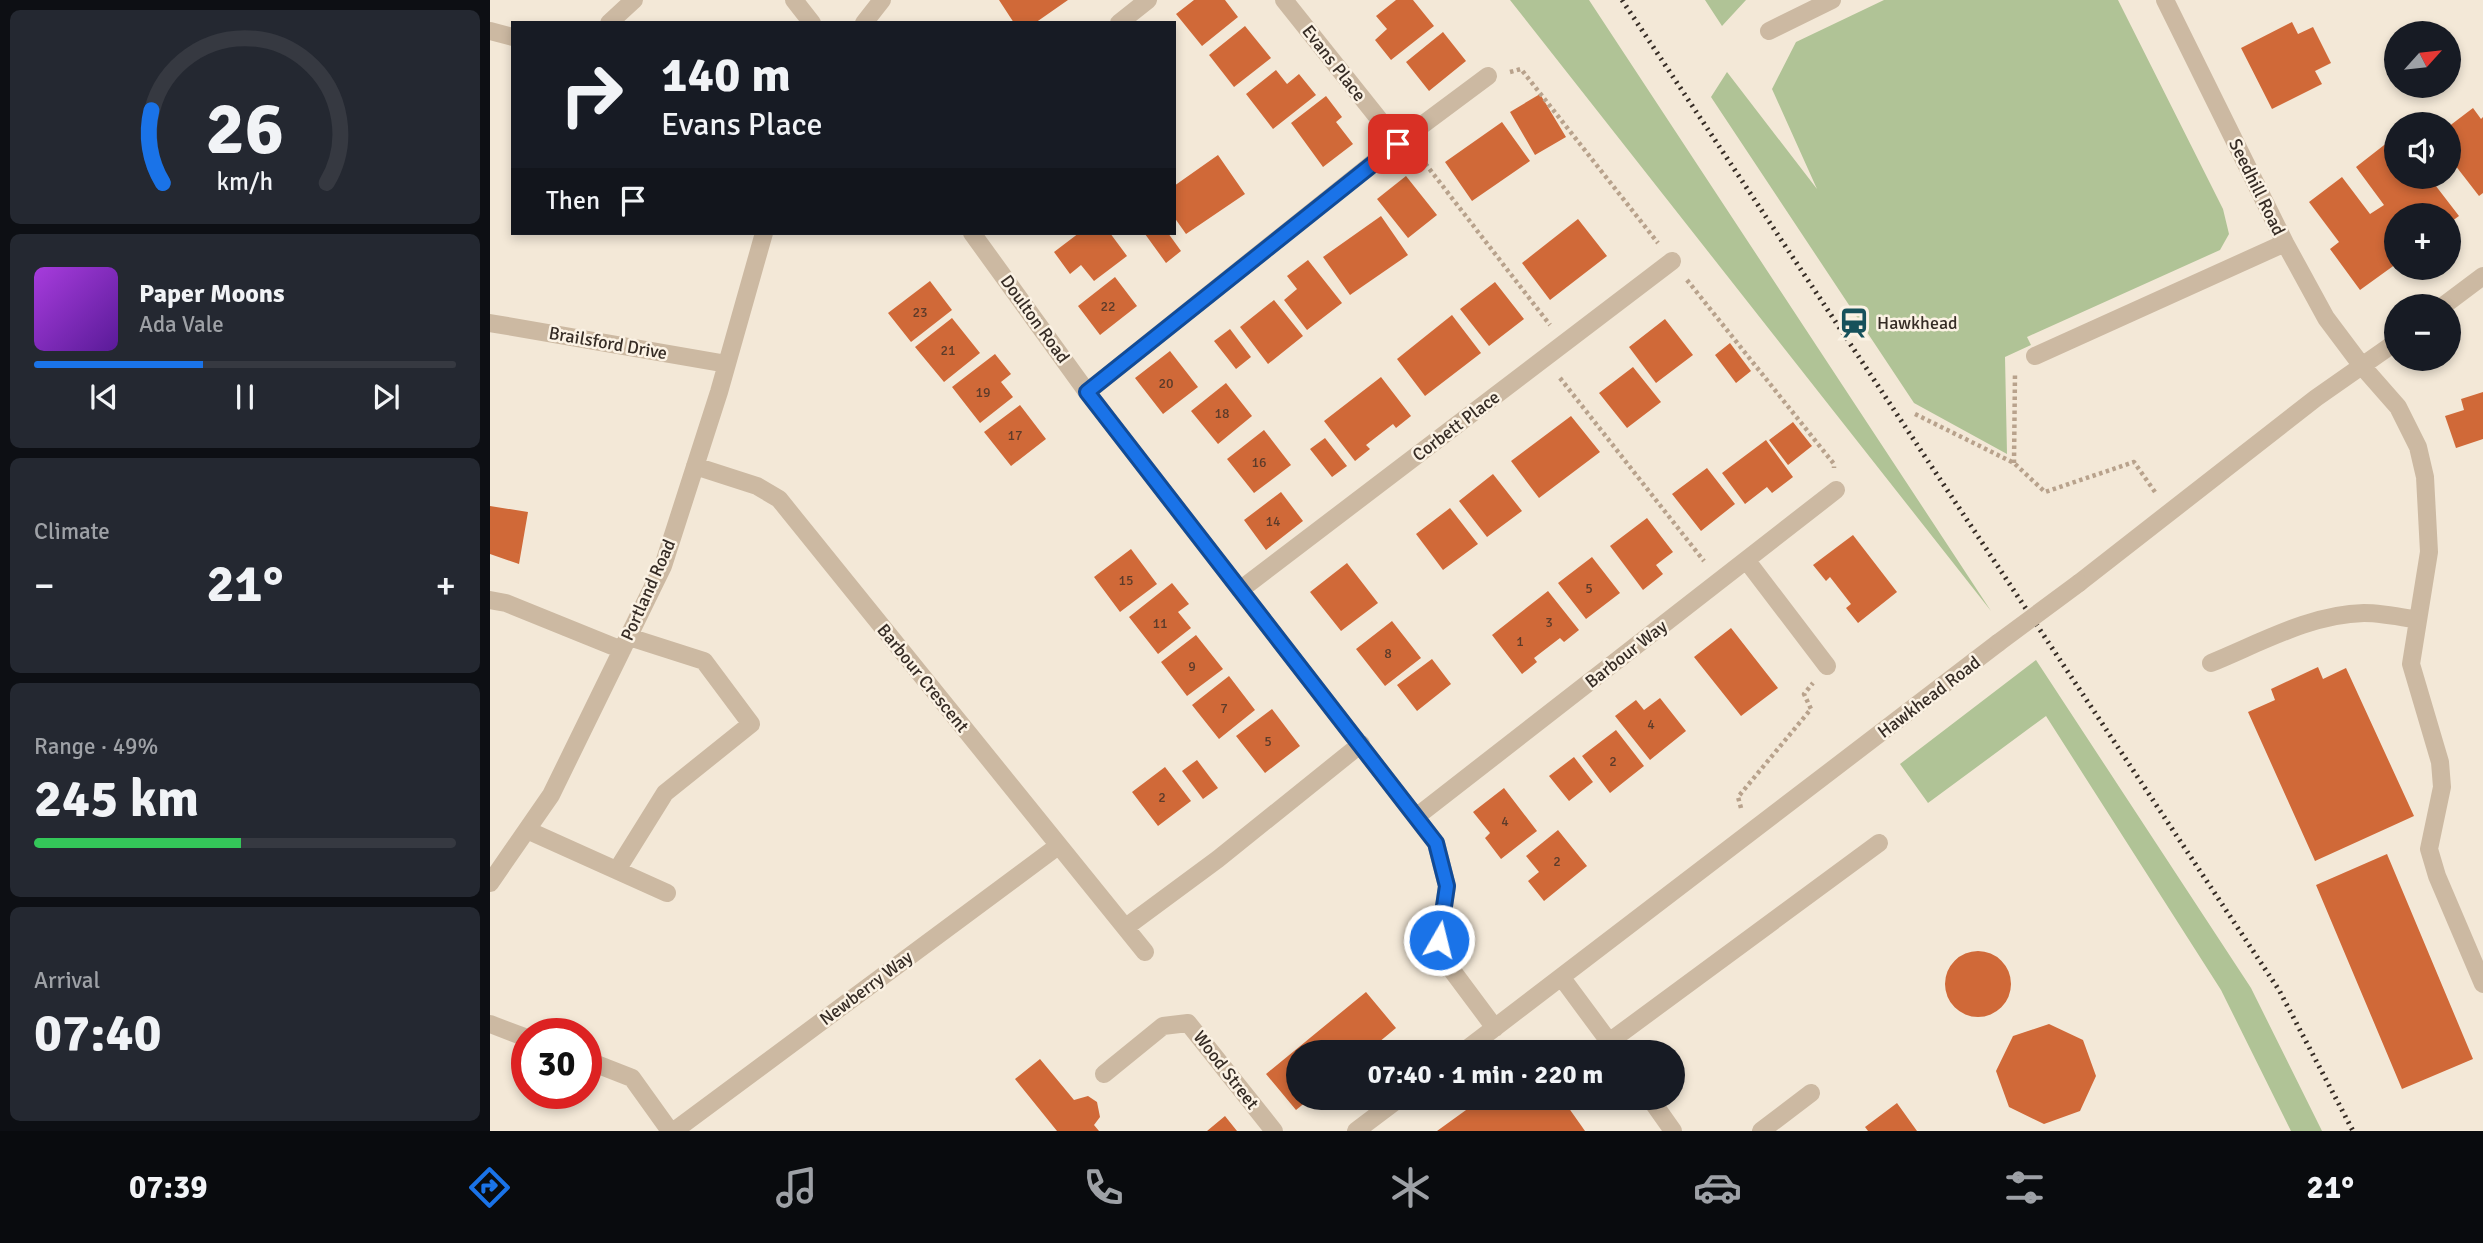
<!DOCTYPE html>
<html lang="en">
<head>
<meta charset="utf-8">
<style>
	:root { --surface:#171b24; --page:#242831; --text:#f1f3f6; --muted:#9ea1a6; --line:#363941; --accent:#1a73e8 }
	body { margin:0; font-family:Signika,sans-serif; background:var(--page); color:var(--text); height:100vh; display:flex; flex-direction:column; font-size:26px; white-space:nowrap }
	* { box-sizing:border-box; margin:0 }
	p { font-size:23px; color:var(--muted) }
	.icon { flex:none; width:38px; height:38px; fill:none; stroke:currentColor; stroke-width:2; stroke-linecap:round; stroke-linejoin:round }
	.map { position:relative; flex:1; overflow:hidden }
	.sheet { display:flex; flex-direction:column; gap:10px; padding:10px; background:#0d0f14; width:490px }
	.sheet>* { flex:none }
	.top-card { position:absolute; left:21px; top:21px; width:665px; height:214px; border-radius:0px; box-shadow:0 4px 10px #0003; background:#171b24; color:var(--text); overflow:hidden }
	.needle { width:46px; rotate:63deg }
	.fabs { position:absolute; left:1894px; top:21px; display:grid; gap:14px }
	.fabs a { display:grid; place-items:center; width:77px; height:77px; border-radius:50%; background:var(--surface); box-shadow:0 4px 10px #0003; font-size:35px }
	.speed { position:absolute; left:21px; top:1018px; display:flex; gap:14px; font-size:35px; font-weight:700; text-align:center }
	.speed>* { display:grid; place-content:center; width:91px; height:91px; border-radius:50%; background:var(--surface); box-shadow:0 4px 10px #0003; line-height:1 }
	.speed .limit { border:10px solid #d22; background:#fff; color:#111 }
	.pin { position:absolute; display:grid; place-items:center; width:60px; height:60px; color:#fff; margin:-30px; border-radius:14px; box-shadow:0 4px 10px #0006 }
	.me { position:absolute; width:77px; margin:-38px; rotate:8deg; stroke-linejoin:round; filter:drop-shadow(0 0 5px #0008) }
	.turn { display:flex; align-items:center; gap:24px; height:147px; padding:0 35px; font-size:32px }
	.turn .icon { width:91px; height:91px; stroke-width:2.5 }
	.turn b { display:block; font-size:49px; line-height:60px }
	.then { display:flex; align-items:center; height:66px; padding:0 35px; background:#0003; gap:14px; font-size:26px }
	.big { font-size:52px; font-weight:700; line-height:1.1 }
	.sheet .card { flex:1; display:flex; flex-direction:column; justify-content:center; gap:10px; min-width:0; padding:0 24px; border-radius:10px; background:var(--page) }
	.sheet .dial { align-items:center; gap:0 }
	.dial svg { height:182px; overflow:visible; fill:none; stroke:var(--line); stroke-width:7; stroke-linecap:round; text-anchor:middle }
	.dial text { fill:var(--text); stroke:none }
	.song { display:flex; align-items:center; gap:21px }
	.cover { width:84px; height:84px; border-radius:10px; background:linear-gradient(135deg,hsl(280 70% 55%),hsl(270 70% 35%)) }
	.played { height:7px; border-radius:4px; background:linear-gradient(90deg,var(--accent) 40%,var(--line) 40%) }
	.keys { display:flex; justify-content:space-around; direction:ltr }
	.heat { display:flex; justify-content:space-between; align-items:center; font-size:38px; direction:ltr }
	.charge { height:10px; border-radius:5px; background:linear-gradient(90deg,#34c759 49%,var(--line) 0) }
	.trip { position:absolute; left:796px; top:1040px; width:399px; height:70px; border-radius:35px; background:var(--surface); box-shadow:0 4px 10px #0003; font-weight:700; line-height:70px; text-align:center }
	.tabs { display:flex; height:112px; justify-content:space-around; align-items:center; background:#090b0e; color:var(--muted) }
	.tabs .icon { width:49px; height:49px }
	.tabs .on { color:var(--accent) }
	.tabs b { font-size:32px; color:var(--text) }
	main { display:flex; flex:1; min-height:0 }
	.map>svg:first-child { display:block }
	.green { fill:#b0c396 }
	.building { fill:#d06938 }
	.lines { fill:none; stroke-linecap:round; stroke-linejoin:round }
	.path { stroke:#b8a28c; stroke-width:4.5; stroke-dasharray:3.5 3.5; stroke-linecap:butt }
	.minor { stroke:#ccb9a2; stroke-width:18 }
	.rail { stroke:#362c25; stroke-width:5; stroke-dasharray:2 5; stroke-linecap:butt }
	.minor-bridge { stroke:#ccb9a2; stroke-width:18 }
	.route-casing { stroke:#114b97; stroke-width:18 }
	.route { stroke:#1a73e8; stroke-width:12 }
	.labels { text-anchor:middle; stroke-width:5; stroke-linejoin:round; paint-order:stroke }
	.number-label { font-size:14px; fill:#5c3b2a }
	.street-label { font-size:18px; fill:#362c25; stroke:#fbf2e4 }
	.poi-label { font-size:18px; fill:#362c25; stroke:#fbf2e4; text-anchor:start }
</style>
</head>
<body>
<main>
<section class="sheet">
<div class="card dial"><svg viewBox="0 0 100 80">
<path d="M14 69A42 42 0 1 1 86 69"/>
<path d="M14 69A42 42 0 0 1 9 37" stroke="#1a73e8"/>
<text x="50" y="56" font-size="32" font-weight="700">26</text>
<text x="50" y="72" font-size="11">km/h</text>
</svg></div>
<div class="card">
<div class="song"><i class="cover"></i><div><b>Paper Moons</b><p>Ada Vale</p></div></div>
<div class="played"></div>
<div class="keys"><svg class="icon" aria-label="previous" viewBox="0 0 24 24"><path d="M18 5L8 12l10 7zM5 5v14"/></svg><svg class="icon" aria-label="pause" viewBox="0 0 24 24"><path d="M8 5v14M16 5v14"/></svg><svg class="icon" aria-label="next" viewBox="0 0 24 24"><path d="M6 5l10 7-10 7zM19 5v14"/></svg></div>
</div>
<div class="card"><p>Climate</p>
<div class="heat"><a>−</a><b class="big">21°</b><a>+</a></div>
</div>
<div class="card"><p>Range · 49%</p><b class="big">245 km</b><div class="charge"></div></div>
<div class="card"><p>Arrival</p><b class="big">07:40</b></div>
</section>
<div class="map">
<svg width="1993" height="1131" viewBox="0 0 1993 1131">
	<rect width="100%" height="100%" fill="#f3e8d7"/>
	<path class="green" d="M1020 0H1099L1501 611Z
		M1215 0H1256L1232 26Z
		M1394 0H1628L1733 209 1739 234 1730 250 1537 337 1541 345 1515 357 1517 454 1424 403 1221 97 1237 72 1327 189 1282 89 1306 42Z
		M1546 660 1761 988 1832 1131H1801L1731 990 1556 716 1438 803 1410 764Z"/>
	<path class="building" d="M509 0H578L545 23H524Z
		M704 0H735L748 17 712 46 686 14Z
		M906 0H923L944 26 901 60 885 40 897 29 886 16Z
		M1802 22 1808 34 1823 27 1841 63 1825 71 1832 84 1782 109 1751 48Z
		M755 26 781 58 744 87 719 55Z
		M953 32 976 61 939 91 916 62Z
		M786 70 797 84 809 74 826 95 783 129 756 94Z
		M1050 94 1076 137 1045 155 1020 112Z
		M836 96 852 117 846 122 863 144 833 167 801 123Z
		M1983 108 1991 119 1993 117V193L1989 196 1965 165 1958 170V143L1966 137 1958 127Z
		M1012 122 1040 161 982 201 955 162Z
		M1898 142 1906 152V177L1926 179 1939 177 1969 216 1958 224V215H1906V264L1870 290 1840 249 1849 242 1819 202 1852 177 1880 214 1894 205 1866 167Z
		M728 155 755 194 696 234 684 217V186Z
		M916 176 947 215 918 238 887 199Z
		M891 216 918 255 860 295 833 257Z
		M1088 219 1117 256 1060 300 1032 263Z
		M589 233H620L637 256 604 281 591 265 580 274 564 252Z
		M657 233H678L691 251 676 263 655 234Z
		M818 260 852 303 817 330 794 300 807 289 797 276Z
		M625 277 647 306 610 335 588 306Z
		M440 281 462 310 421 342 398 313Z
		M1005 282 1034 319 999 346 970 309Z
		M784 300 813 336 778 364 750 327Z
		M962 315 991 353 935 396 907 359Z
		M462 318 490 353 454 382 425 347Z
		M1175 319 1203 355 1166 383 1139 347Z
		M740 329 761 357 746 369 724 341Z
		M1240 343 1261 371 1246 383 1225 355Z
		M680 351 708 387 673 414 645 378Z
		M505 354 521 374 511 382 523 397 490 423 462 387Z
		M1143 367 1171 402 1137 428 1109 393Z
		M891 377 921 416 906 428 903 424 876 445 880 449 865 461 834 421Z
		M736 383 762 416 728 444 701 411Z
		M1993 392V439L1966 448 1955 416 1974 410 1971 399Z
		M530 405 556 439 521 466 494 432Z
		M1081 416 1110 452 1049 498 1021 461Z
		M1303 422 1322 446 1298 465 1279 440Z
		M774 430 801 465 764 493 737 459Z
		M835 438 857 466 842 477 820 449Z
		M1276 440 1303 477 1282 493 1277 487 1255 504 1232 473Z
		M1217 468 1245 504 1211 531 1182 494Z
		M1003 474 1032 511 997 537 969 501Z
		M791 492 813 521 776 550 754 520Z
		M0 506 38 512 29 564 0 554Z
		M960 508 988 544 953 570 926 534Z
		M1157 518 1183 552 1166 565 1173 574 1153 590 1120 546Z
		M1363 535 1407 592 1368 623 1356 608 1361 604 1340 577 1336 581 1323 565Z
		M641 549 667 584 630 612 604 577Z
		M1102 557 1130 593 1096 619 1068 583Z
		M857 563 888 603 851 631 820 592Z
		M682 583 699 604 688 612 701 628 668 654 639 617Z
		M1058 591 1089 630 1074 642 1070 638 1044 658 1047 662 1032 674 1002 635Z
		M902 621 931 658 895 686 866 649Z
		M1241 628 1288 688 1251 716 1204 657Z
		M706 635 733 669 697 696 671 662Z
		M942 659 961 684 927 711 907 685Z
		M1828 667 1833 679 1856 668 1924 816 1825 861 1758 712 1785 700 1781 689Z
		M739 676 765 710 729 739 702 705Z
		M1170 698 1196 731 1160 760 1125 716 1146 700 1154 710Z
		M782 709 810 746 775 773 746 736Z
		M1126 730 1154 766 1120 793 1092 756Z
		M1084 757 1103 782 1079 801 1059 776Z
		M707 760 728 788 713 799 692 771Z
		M675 767 701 801 668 826 642 792Z
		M1014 788 1047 831 1011 859 995 838 1000 833 983 812Z
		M1068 830 1097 866 1054 901 1038 881 1049 872 1036 856Z
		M1897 854 1983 1059 1912 1089 1826 885Z
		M1455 984a33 33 0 1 1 66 0a33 33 0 1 1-66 0Z
		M876 992 906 1028 877 1052H808V1097H822L806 1110 776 1074Z
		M1559 1024 1593 1040 1606 1076 1590 1111 1554 1124 1519 1107 1506 1071 1523 1036Z
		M550 1059 584 1100 598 1096 607 1102 610 1117 604 1125 609 1131H567L525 1079Z
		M994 1097H1071L1095 1131H947Z
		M1407 1103 1427 1131H1378L1375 1127Z
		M735 1116 747 1131H717Z"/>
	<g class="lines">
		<path class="path" d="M1020 72 1031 69 1168 243
			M931 158 1060 325
			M1197 280 1344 464V468
			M1070 378 1214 561
			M1425 414 1524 463 1555 492 1644 462 1665 492
			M1524 463 1525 373
			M1251 808 1248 797 1321 709 1314 694 1323 683"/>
		<path class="minor" d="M304 0 322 23
			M1675 0 1795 243 1836 318 1872 366 1908 407 1928 447 1935 477 1939 552 1921 664 1950 762 1952 787 1939 849 1947 876 1993 984
			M119 23 144 0
			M374 23 392 0
			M629 23 658 0
			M0 31 23 37
			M1279 31 1342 0
			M908 143 998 76
			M482 233 597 392 946 843 957 886 949 940 961 969 1005 1028
			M1953 306 1993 276
			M0 323 237 364
			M1545 356 1795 243
			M597 392 908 143 794 0
			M205 466 267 486 289 499 655 952
			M1257 561 1337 666
			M1589 583 1826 398 1906 342
			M750 590 1182 261
			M0 600 16 603 132 650
			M1721 663C1770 643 1821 614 1874 613 1892 613 1911 617 1928 620
			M926 817 1346 490
			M37 830 177 893
			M127 870 175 793 261 724 214 661 139 637
			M0 883 61 795 173 566 229 392 274 233
			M636 927 728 859 871 744
			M1072 978 1126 1051
			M0 1024 37 1038
			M1119 1042 1389 843
			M973 1052 1508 643
			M96 1060 142 1078 180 1131
			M614 1074 673 1026 698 1023 784 1131
			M1159 1097 1183 1131
			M184 1131 568 846
			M866 1131 911 1097
			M1271 1131 1321 1093"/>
		<path class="rail" d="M1132 0 1789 990 1863 1131"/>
		<path class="minor-bridge" d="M1508 643 1589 583"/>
	</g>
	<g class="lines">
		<g class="route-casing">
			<path id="route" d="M908 144 597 392 946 843 957 886 949 940"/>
		</g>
		<use href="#route" class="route"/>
	</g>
	<defs>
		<g id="station-bare" transform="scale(2.415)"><path d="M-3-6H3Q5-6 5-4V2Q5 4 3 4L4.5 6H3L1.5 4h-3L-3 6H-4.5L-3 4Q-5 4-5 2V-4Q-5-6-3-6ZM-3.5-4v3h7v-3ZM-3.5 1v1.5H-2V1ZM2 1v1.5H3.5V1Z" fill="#17515b" stroke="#fbf2e4" stroke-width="2.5" paint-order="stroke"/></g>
	</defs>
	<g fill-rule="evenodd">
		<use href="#station-bare" x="1364" y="323"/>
	</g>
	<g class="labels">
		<g class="number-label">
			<text x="618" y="311">22</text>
			<text x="430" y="317">23</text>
			<text x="458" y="355">21</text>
			<text x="676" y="388">20</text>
			<text x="493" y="397">19</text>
			<text x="732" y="418">18</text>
			<text x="525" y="440">17</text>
			<text x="769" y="467">16</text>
			<text x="783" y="526">14</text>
			<text x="636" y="585">15</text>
			<text x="1099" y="593">5</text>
			<text x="1059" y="627">3</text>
			<text x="670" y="628">11</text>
			<text x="1030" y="646">1</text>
			<text x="898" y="658">8</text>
			<text x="702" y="671">9</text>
			<text x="734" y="713">7</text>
			<text x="1161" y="729">4</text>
			<text x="778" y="746">5</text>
			<text x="1123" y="766">2</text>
			<text x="672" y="802">2</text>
			<text x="1015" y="826">4</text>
			<text x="1067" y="866">2</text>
		</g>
		<g class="street-label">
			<text transform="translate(844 63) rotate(52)" y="6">Evans Place</text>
			<text transform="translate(1767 187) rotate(64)" y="6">Seedhill Road</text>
			<text transform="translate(545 319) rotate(54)" y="6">Doulton Road</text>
			<text transform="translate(118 343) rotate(10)" y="6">Brailsford Drive</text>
			<text transform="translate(966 426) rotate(-37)" y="6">Corbett Place</text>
			<text transform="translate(158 590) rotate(-66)" y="6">Portland Road</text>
			<text transform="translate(1136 654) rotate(-38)" y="6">Barbour Way</text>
			<text transform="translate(433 678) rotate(51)" y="6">Barbour Crescent</text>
			<text transform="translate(1439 697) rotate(-37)" y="6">Hawkhead Road</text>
			<text transform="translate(376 988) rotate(-37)" y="6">Newberry Way</text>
			<text transform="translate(736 1070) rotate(52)" y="6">Wood Street</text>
		</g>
		<g class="poi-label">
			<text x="1387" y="329">Hawkhead</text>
		</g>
	</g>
</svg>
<div class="fabs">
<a><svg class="needle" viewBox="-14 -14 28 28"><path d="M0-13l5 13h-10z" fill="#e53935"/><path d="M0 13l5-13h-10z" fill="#9ea1a6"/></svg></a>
<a><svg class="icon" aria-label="sound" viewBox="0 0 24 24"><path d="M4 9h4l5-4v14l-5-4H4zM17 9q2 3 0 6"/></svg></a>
<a>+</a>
<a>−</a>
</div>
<div class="speed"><div class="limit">30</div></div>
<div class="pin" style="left:908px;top:144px;background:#d93025"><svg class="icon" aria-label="arrive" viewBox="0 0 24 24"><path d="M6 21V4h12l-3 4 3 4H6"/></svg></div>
<svg class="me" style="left:949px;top:940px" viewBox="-20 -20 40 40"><circle r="17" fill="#1a73e8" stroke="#fff" stroke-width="3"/><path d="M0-11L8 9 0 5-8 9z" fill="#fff"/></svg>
<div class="trip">07:40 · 1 min · 220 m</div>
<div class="top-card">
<div class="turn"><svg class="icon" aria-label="right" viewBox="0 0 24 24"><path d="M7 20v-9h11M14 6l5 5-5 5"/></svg><div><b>140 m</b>Evans Place</div></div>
<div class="then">Then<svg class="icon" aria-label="arrive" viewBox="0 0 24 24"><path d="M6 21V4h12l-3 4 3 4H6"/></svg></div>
</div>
</div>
</main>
<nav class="tabs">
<b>07:39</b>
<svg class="icon on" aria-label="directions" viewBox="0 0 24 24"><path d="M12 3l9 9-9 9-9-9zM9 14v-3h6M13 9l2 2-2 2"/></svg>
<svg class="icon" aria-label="music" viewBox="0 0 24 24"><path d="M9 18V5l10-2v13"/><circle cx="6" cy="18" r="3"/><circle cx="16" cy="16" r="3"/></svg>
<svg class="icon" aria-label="phone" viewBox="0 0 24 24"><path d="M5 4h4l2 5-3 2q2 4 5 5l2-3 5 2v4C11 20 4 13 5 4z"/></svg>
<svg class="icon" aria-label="climate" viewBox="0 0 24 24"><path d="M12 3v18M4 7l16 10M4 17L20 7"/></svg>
<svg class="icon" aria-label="car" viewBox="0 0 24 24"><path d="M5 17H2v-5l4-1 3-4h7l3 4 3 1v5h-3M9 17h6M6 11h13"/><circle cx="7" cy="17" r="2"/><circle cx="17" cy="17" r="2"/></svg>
<svg class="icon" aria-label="filters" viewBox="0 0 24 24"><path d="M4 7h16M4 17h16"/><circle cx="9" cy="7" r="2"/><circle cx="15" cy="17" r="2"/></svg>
<b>21°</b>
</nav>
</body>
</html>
